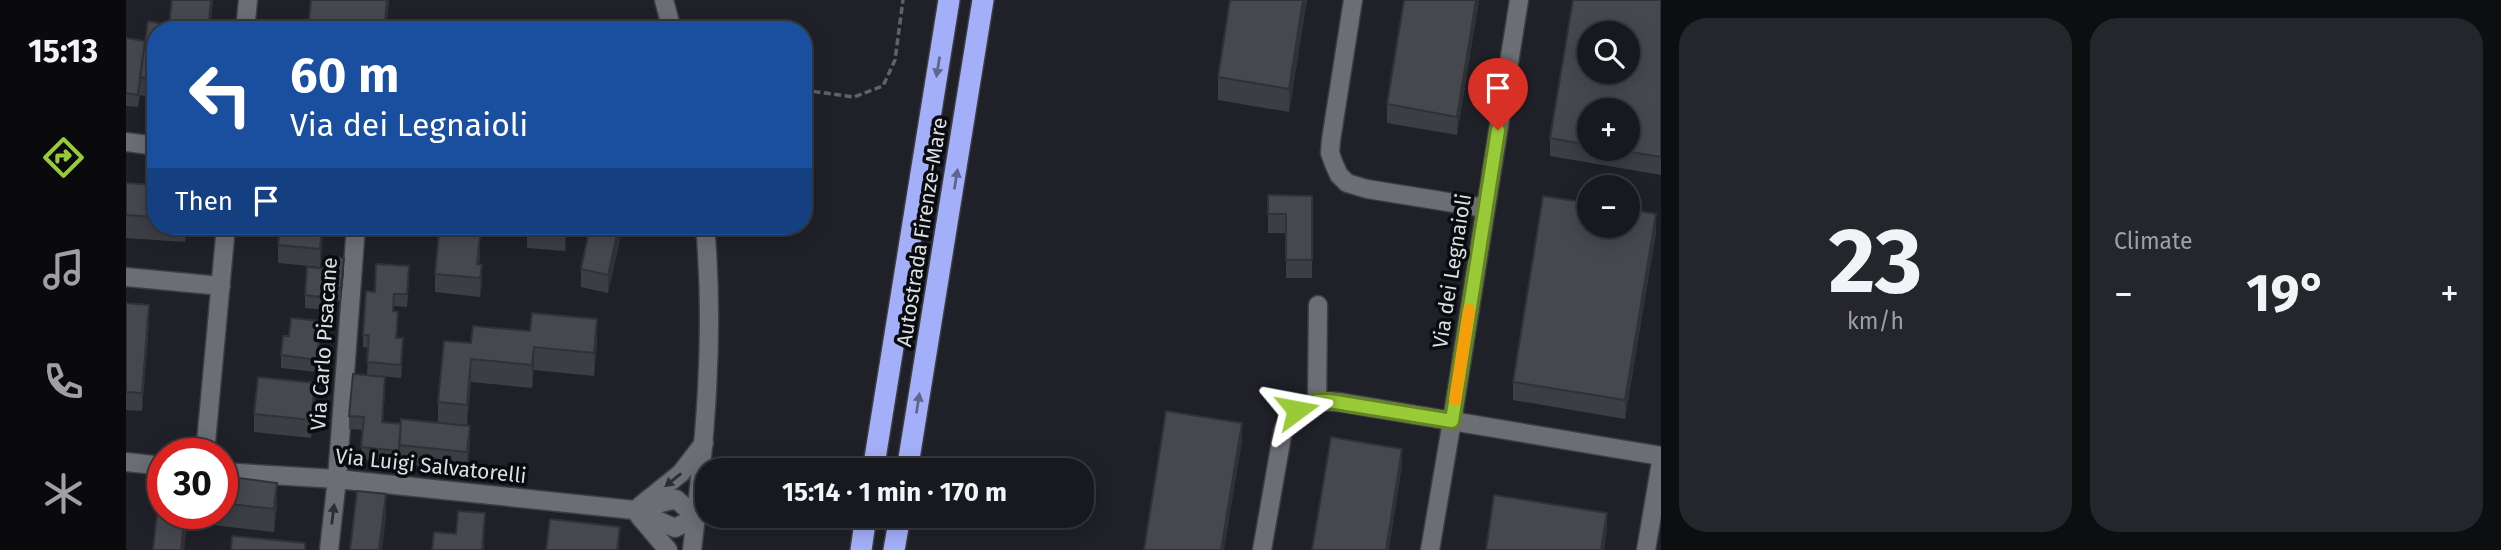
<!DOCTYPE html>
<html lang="en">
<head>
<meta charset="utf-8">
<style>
	:root { --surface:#18191e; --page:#25262b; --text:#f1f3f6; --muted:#9fa0a4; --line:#36383c; --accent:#98cb37 }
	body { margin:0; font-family:"Fira Sans",sans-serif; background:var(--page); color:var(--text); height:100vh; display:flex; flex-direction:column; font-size:26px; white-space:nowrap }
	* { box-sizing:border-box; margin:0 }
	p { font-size:23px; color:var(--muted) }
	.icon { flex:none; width:38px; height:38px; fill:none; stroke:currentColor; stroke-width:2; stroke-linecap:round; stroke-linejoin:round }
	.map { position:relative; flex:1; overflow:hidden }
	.drawer { display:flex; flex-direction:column; gap:18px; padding:18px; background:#0d0e10; width:840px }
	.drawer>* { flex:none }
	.top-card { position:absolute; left:21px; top:21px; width:665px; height:214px; border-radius:28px; box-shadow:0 4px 18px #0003,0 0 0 2px var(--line); background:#1a4fa0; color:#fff; overflow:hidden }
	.tools { position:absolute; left:1451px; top:21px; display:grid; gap:14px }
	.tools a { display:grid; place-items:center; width:63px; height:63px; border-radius:50%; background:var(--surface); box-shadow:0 4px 18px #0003,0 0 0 2px var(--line); font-size:35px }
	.speed { position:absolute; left:21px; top:438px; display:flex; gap:14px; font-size:35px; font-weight:700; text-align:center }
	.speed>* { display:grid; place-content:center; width:91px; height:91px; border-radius:50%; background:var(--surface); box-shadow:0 4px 18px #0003,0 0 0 2px var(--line); line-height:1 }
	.speed .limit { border:10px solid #d22; background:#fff; color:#111 }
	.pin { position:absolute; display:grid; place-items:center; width:60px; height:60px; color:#fff; margin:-72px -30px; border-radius:50% 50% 50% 0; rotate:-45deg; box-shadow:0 0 7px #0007 }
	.pin .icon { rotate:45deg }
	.me { position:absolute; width:77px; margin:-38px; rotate:77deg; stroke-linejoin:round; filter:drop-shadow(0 0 5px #0008) }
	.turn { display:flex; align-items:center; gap:24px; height:147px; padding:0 28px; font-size:32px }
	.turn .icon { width:91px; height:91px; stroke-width:2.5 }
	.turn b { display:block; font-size:49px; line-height:60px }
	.then { display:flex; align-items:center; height:66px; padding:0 28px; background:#0003; gap:14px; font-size:26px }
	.big { font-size:52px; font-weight:700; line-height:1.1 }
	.drawer .widget { flex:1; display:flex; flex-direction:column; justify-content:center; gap:10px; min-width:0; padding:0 24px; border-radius:28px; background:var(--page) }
	.drawer .dial { align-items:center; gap:0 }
	.dial b { font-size:91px; line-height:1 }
	.heat { display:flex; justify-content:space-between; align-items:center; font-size:38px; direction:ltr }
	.drawer .tiles { flex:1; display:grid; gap:18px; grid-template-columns:repeat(2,1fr) }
	.trip { position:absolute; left:569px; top:458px; width:399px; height:70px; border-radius:28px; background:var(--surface); box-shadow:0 4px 18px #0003,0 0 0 2px var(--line); font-weight:700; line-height:70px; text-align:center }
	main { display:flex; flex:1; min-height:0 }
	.dock { display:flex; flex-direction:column; width:126px; justify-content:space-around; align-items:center; background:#0a0a0c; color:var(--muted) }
	.dock .icon { width:49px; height:49px }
	.dock .selected { color:var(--accent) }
	.dock b { font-size:32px; color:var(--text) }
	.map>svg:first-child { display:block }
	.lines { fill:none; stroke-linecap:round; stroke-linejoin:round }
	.minor-casing { stroke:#3d3e43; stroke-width:21 }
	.tertiary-casing { stroke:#3d3e43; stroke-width:21 }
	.motorway-casing { stroke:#3d3e43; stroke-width:24 }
	.path { stroke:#616268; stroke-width:3.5; stroke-dasharray:7 3.5; stroke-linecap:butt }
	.minor { stroke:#6c6e76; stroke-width:18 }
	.tertiary { stroke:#6c6e76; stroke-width:18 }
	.motorway { stroke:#a4aff9; stroke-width:21 }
	.wall { fill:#3c3e44; fill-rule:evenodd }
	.shaded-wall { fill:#313237 }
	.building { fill:#46484f; stroke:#313237; stroke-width:2; fill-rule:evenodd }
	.oneway { fill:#5f658f }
	.oneway2 { fill:#2c2e32 }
	.route-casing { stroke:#638424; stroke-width:18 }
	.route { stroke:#98cb37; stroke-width:12 }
	.slow { stroke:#f59e0b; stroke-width:12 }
	.labels { text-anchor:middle; stroke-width:7; stroke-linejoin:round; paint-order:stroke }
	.street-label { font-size:21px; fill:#dddee3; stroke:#0a0b0e }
</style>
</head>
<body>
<main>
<nav class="dock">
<b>15:13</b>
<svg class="icon selected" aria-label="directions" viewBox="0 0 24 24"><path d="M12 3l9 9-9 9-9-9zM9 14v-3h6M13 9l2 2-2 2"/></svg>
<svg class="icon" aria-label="music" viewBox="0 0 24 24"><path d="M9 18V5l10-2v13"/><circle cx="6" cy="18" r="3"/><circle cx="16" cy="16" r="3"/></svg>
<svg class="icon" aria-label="phone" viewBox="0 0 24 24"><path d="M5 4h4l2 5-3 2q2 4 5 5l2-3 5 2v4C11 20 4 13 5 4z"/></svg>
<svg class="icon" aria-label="climate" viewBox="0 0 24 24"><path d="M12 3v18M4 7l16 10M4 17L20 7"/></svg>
</nav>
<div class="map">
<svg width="1535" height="550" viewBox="0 0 1535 550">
	<rect width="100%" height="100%" fill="#202128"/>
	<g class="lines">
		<g class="minor-casing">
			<path id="minor" d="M1227 0 1205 140 1204 153 1208 164 1213 175 1221 183 1241 189 1359 208
				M119 30 122 0
				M0 142 30 146
				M0 277 95 286
				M1191 401 1192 305
				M79 453 100 226
				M0 462 37 466
				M96 472 211 479 508 510 549 528 570 517 550 499 508 510
				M514 506 555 473 578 443
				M513 516 542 550
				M203 550 211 479 230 226
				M1136 550 1157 430 1162 419 1171 410 1191 401 1213 402 1326 421 1304 550
				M1520 550 1535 462"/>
		</g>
		<g class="tertiary-casing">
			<path id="tertiary" d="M538 0 546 30
				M1393 0 1326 421 1535 456
				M566 550C579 442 589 334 579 226"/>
		</g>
		<g class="motorway-casing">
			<path id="motorway" d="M747 471 823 0
				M781 471 857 0
				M735 550 740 516
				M768 550 774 516"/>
		</g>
		<path class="path" d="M677 90 728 97 757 86 769 60 777 0"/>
		<use href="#minor" class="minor"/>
		<use href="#tertiary" class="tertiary"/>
		<use href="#motorway" class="motorway"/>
	</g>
	<path class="wall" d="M46 0H87L84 30H30V98L14 95 12 107 0 106V38L19 41 22 21 43 25Z
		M1181 0 1163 112 1092 100V77Z
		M1278 0H1353L1331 135 1261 123V104Z
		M1535 0V175L1424 156V138ZM1463 110 1502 149H1463Z
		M30 102V138H27V120Z
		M0 183 30 185V226H60L59 242 0 238Z
		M1142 195 1186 196V278H1160V233H1142Z
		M154 226H216L215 237 197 235 194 267 152 263V245Z
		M253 226H318V232Z
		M401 226H441L439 251 401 248Z
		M464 226H497L482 293 455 287V269Z
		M1530 232 1499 419 1387 400V382Z
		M354 254 353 265 356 283 354 297 309 292V274Z
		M201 269 218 271 215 301 203 300 202 310 179 308V295Z
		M283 279 281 307 268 306V311L272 324 271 338 277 351 275 378 241 375 242 348 237 347V335L249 292Z
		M0 303 23 323 16 411 0 410Z
		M195 334 191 372 155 368V355L163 336Z
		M471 342 468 376 408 370 406 388 345 382 341 425 344 444 341 471 235 459 237 430 223 429V416L259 390 257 422 275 424 312 422V402L345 343Z
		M189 401 185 438 128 432V414Z
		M96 476 151 506 148 532 61 522 58 550H27L37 513H96Z"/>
	<path class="shaded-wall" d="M85 0H87L84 30H82Z
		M261 0H263V5L260 30H258Z
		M1177 0H1181L1163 112V89Z
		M1350 0H1353L1331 135V117Z
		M1530 214V232L1499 419V400Z
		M196 226H197V235L194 267V249Z
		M440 226H441L439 251V233Z
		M493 226H497L482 293V275Z
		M354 236V254L351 278V264Z
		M218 258V271L215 301V288Z
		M356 265V283L354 297V278Z
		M23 305V323L16 411V393Z
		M471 319V342L468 376V353Z
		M195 321V334L191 372V360Z
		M277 338V351L275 378V365Z
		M408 347V370L406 388V365Z
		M345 359V382L341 428V405Z
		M189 383V401L185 438V420Z
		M1116 423V442L1098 550H1095Z
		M344 426V444L341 471V452Z
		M1276 449V467L1263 550H1260Z
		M151 483V506L148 532V509Z
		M260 494V517L256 550H253Z
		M59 513H61V522L58 550H55Z
		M359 513 358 550H356Z
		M1481 513V531L1478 550H1475Z
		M494 527 493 550H491Z"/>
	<path class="building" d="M46 0H85L82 29 30 30V80L14 77 22 21 43 25Z
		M185 0H261L258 30H182Z
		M1104 0H1177L1163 89 1092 77Z
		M1278 0H1350L1331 117 1261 104Z
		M1447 0H1535V157L1486 149H1502V110H1463V145L1424 138ZM1463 33H1502V72H1463Z
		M0 38 19 41 12 95 0 93Z
		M30 102V120H27Z
		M0 183 30 185V217L0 215Z
		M1142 195 1186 196V260H1160V214H1142Z
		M1417 196 1463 203V226H1502V209L1530 214 1499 400 1387 382Z
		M154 226H196L194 249 152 245Z
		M401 226H440L439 233 401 230Z
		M464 226H493L482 275 455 269Z
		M313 232 354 236 351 264 356 265 354 278 309 274Z
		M203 256 218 258 215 288 203 287 202 298 179 295 181 267 201 269Z
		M250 264 283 266 281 294H268L267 311 272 312 270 338H277L275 365 241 362 243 335H237L240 291 249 292Z
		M0 303 23 305 16 393 0 392Z
		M406 313 471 319 468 353 408 347 406 365 345 359 341 405 312 402 318 341 345 343 347 326 404 331Z
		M165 318 195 321 191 360 155 355 157 336H163Z
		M227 374 259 377 256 422 275 424 273 451 235 447 238 417 223 416Z
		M132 377 189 383 185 420 128 414Z
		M1040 411 1116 423 1095 550H1018Z
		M275 419 344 426 341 452 273 445Z
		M1205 437 1276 449 1260 550H1186Z
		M36 470H37V513H59L55 550H27Z
		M96 476 151 483 148 509 96 503Z
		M231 491 260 494 253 550H224Z
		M1368 495 1481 513 1475 550H1360Z
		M332 511 359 513 356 550H306L308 532 330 534Z
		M424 519 494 527 491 550H420Z
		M106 536 179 543V550H105Z"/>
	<defs><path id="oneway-solid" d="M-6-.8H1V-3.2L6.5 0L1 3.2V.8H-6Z" transform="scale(1.75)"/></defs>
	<g class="oneway">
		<use href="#oneway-solid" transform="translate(812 67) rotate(99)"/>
		<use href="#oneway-solid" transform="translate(830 179) rotate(-81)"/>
		<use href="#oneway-solid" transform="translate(792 403) rotate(-81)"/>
	</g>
	<g class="oneway2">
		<use href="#oneway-solid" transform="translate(547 480) rotate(141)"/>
		<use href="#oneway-solid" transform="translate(207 514) rotate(-83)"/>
	</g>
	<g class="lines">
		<g class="route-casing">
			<path id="route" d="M1171 410 1191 401H1203L1326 421 1372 130"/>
		</g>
		<use href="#route" class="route"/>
		<path class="slow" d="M1329 400 1343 310"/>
	</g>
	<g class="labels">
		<g class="street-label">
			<text transform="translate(796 232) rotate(-81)" y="7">Autostrada Firenze-Mare</text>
			<text transform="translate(1326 271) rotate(-81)" y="7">Via dei Legnaioli</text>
			<text transform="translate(198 344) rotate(-86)" y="7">Via Carlo Pisacane</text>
			<text transform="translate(305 466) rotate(6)" y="7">Via Luigi Salvatorelli</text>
		</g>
	</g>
</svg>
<div class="tools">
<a><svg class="icon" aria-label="search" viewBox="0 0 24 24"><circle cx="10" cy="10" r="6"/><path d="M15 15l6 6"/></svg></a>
<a>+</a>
<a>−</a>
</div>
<div class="speed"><div class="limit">30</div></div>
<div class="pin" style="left:1372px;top:130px;background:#d93025"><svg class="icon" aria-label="arrive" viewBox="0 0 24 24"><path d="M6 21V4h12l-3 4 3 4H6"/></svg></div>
<svg class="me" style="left:1171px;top:410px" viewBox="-20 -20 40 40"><path d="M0-17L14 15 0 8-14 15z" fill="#98cb37" stroke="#fff" stroke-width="4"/></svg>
<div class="trip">15:14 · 1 min · 170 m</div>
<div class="top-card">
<div class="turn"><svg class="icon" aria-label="left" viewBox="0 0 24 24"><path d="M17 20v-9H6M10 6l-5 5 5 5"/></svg><div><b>60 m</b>Via dei Legnaioli</div></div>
<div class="then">Then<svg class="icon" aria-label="arrive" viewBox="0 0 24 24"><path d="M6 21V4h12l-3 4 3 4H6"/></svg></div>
</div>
</div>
<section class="drawer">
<div class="tiles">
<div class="widget dial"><b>23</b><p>km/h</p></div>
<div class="widget"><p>Climate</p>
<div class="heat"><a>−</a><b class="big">19°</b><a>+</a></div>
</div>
</div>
</section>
</main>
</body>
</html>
